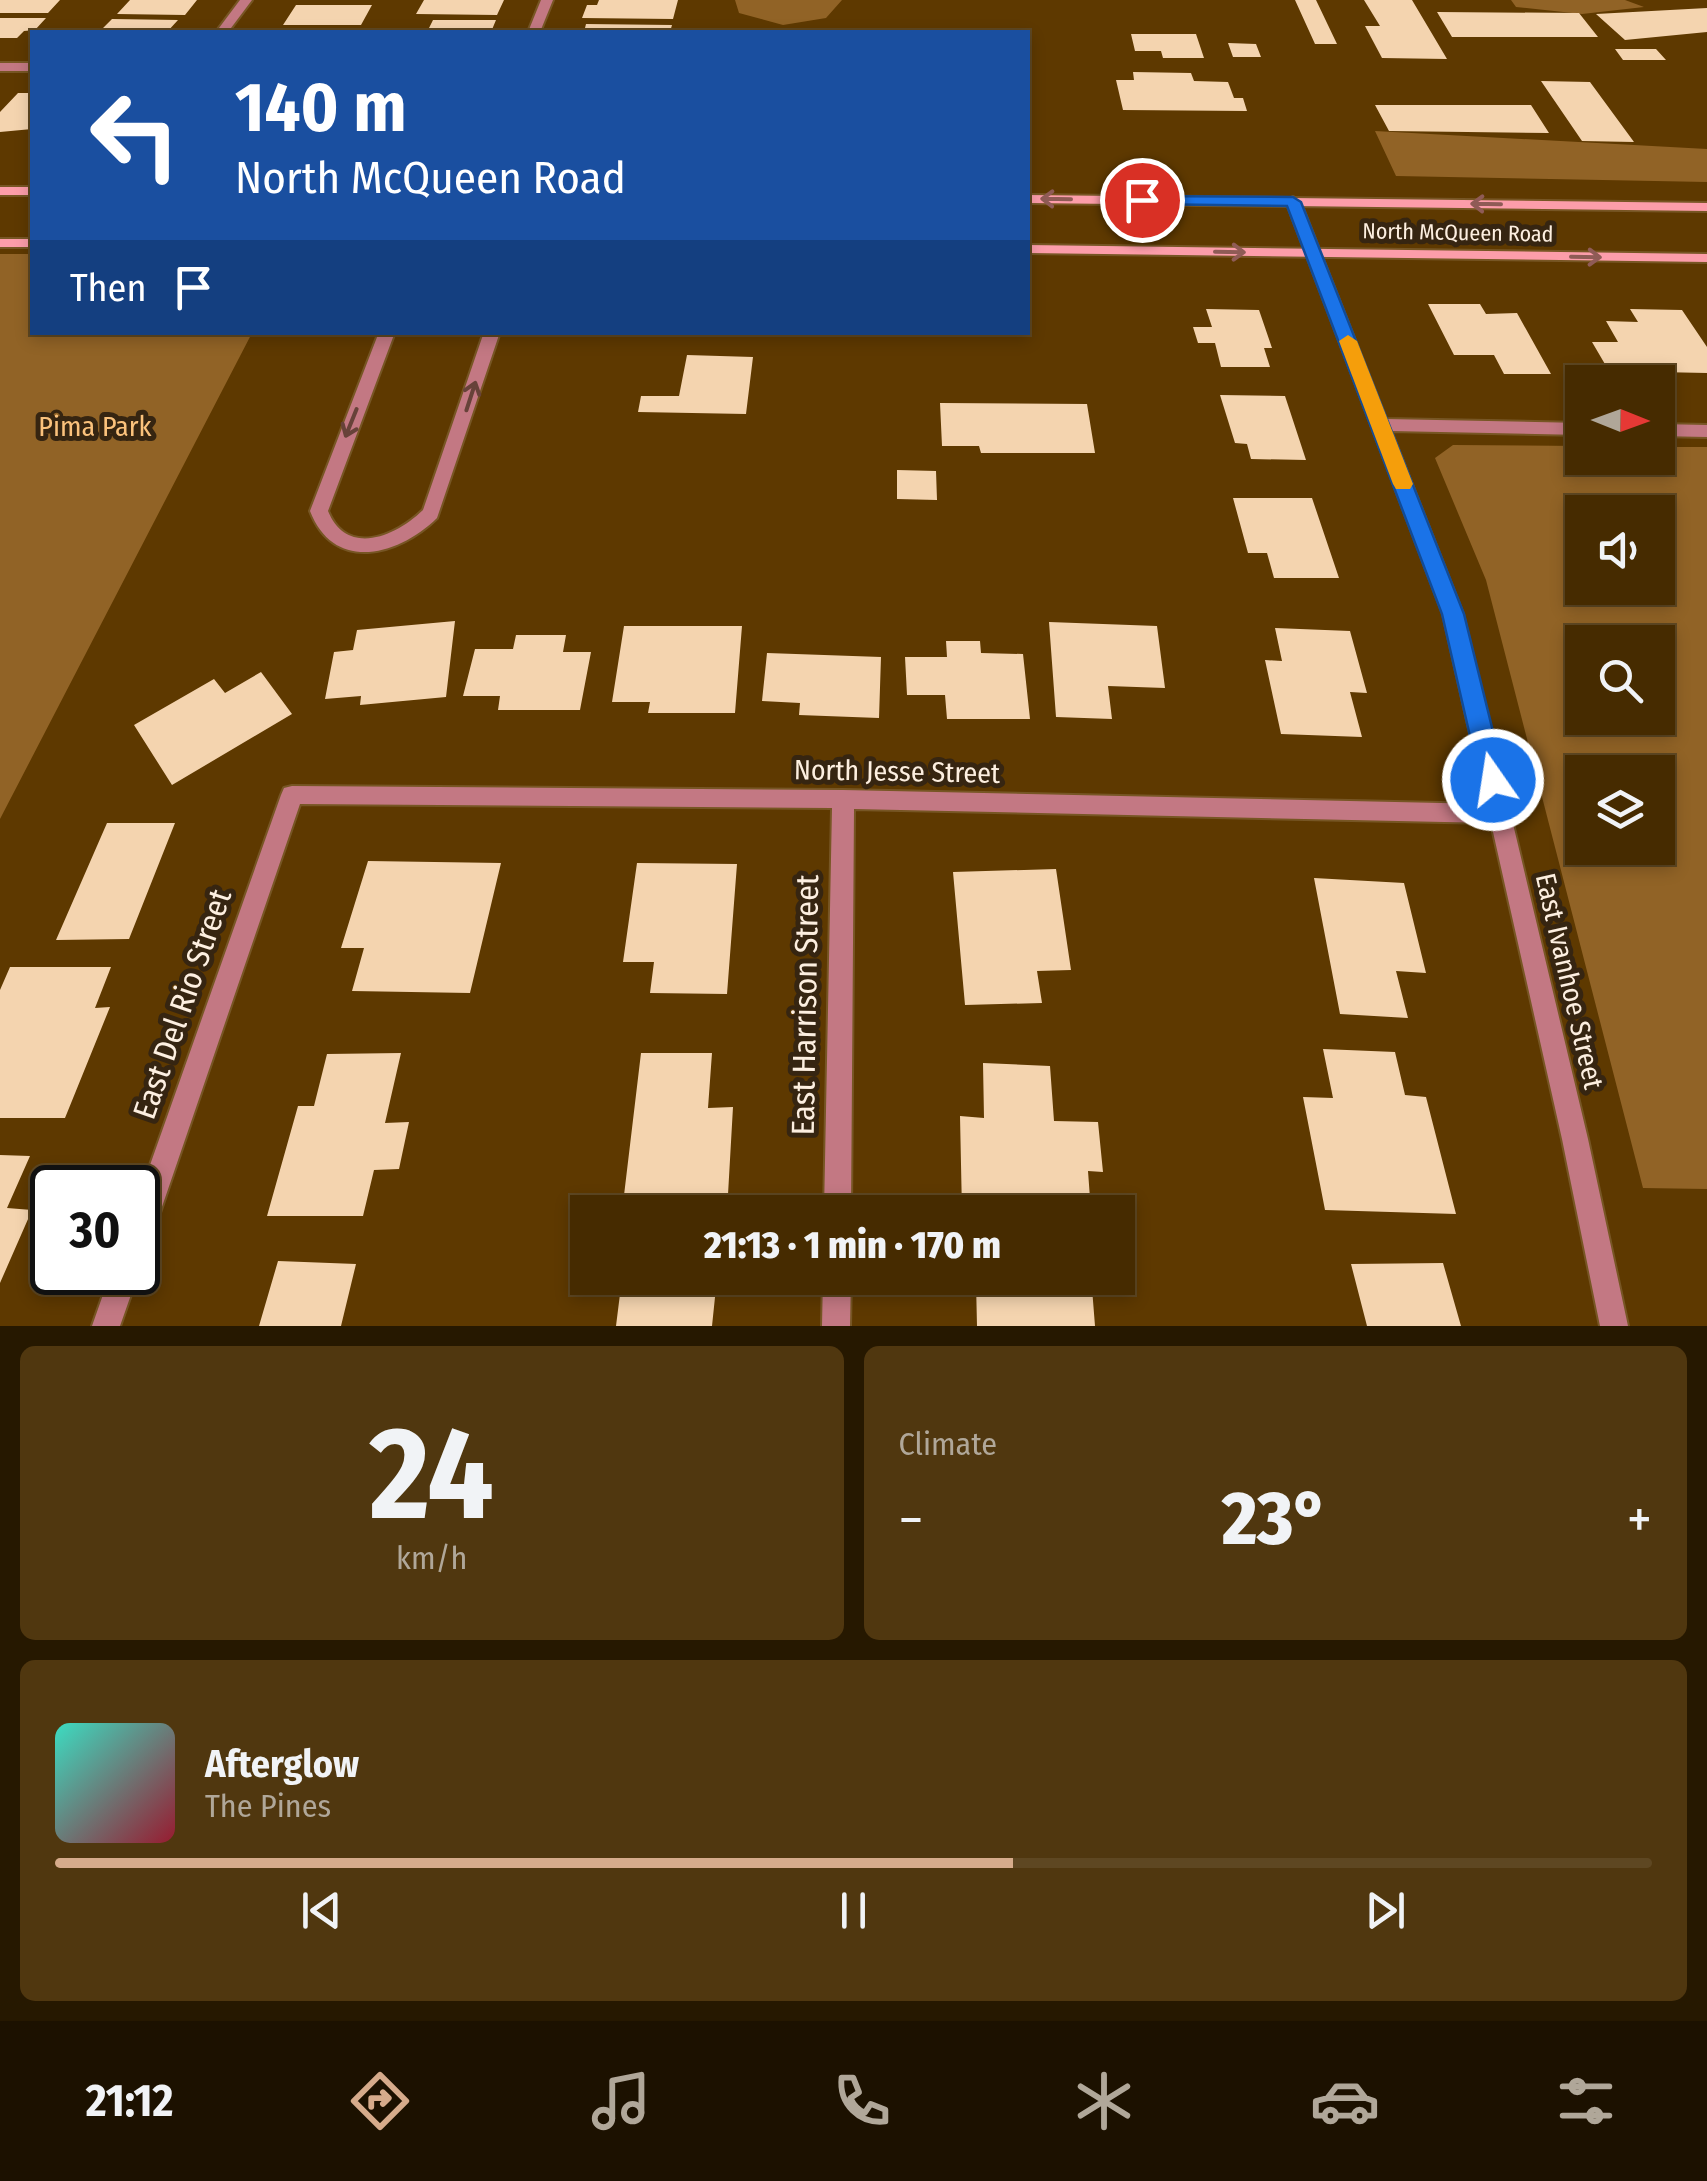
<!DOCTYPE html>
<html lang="en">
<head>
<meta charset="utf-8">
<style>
	:root { --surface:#462b00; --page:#50370f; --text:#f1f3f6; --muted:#b0a799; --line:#5e4722; --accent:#d6ab8b }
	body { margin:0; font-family:"Fira Sans Condensed",sans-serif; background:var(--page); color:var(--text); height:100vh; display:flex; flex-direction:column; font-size:38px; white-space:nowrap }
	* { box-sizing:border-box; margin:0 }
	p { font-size:32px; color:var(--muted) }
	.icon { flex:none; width:55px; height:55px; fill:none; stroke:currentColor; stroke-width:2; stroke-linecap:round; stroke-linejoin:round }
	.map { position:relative; height:1326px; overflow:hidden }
	.sheet { display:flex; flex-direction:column; gap:20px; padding:20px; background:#261800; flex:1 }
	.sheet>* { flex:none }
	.banner { position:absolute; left:30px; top:30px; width:1000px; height:305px; border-radius:0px; box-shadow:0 5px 15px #0003,0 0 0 2px var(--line); background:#1a4fa0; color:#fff; overflow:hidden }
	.needle { width:65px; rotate:91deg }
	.buttons { position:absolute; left:1565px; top:365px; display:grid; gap:20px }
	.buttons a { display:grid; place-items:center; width:110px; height:110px; border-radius:0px; background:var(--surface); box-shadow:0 5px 15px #0003,0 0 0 2px var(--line); font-size:50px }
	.speed { position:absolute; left:30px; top:1165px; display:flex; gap:20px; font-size:50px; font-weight:700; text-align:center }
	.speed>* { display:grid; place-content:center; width:130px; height:130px; border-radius:50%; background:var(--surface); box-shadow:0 5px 15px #0003,0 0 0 2px var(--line); line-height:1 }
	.speed .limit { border:5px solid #111; border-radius:15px; background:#fff; color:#111 }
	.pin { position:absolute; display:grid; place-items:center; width:85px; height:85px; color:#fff; margin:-42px; border:5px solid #fff; border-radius:50%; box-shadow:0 2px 10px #0007 }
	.me { position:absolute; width:110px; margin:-55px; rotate:347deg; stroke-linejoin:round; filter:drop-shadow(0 0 8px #0008) }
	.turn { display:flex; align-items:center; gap:35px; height:210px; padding:0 40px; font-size:45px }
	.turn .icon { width:130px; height:130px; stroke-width:2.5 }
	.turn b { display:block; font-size:70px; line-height:85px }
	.then { display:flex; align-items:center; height:95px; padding:0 40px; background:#0003; gap:20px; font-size:38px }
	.big { font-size:75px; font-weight:800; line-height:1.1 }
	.sheet .widget { flex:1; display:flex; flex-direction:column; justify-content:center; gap:15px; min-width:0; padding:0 35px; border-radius:15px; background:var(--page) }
	.sheet .dial { align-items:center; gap:0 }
	.dial b { font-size:130px; line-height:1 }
	.song { display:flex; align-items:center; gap:30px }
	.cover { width:120px; height:120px; border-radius:15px; background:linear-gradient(135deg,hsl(170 70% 55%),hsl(350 70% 35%)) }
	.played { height:10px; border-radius:5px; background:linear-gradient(90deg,var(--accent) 60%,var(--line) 60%) }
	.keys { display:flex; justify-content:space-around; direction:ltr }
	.heat { display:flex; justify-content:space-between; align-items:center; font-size:55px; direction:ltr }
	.sheet .tiles { flex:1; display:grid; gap:20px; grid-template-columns:1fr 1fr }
	.widget:last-child { grid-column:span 2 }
	.trip { position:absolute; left:570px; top:1195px; width:565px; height:100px; border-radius:0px; background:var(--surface); box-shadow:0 5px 15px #0003,0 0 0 2px var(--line); font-weight:800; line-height:100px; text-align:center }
	.tab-bar { display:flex; height:160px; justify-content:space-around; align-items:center; background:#1c1100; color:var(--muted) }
	.tab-bar .icon { width:70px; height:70px }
	.tab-bar .selected { color:var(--accent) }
	.tab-bar b { font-size:45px; color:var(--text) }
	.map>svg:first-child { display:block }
	.green { fill:#916326; fill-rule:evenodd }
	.building { fill:#f4d4af }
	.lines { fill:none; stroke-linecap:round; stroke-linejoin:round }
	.street-casing { stroke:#775624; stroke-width:4 }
	.secondary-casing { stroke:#775624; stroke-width:4 }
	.street { fill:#c37883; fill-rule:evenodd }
	.secondary { fill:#fc9daa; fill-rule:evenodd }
	.oneway { stroke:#8f5b56 }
	.oneway2 { stroke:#674239 }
	.route { fill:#1a73e8; stroke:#114b97; stroke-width:2.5 }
	.slow { fill:#f59e0b }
	.labels { text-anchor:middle; stroke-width:10; stroke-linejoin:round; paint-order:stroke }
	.far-street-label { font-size:22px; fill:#fdefe0; stroke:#362511 }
	.park-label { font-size:28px; fill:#fbc27c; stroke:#362511 }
	.street-label { font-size:28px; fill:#fdefe0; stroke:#362511 }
	.near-street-label { font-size:32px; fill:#fdefe0; stroke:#362511 }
</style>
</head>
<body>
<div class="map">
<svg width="1707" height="1326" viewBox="0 0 1707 1326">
	<rect width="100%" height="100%" fill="#5e3900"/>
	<path class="green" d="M735 0H842L826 18 783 25 739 13Z
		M1511 0H1625L1644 7 1582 14 1516 7Z
		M1375 131 1707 149V182L1396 176Z
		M0 254H32V332L252 333 0 819Z
		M1453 445 1582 446V458H1658V447H1707V1189L1643 1188 1486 580 1435 458ZM1658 512V588H1582V512ZM1658 642V718H1582V642ZM1658 772V848H1582V772Z"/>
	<path class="building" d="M0 0H60L48 13H0Z
		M130 0H197L185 15 117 14Z
		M424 0H504L497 15 416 14Z
		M599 0H678L673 19 582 18 587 5H597Z
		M1295 0H1316L1337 44H1315Z
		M1364 0H1412L1447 59 1382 58 1365 26H1380Z
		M296 5H372L361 25H283Z
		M1707 8V32L1625 40 1596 14Z
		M1437 12 1579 13 1598 37H1452Z
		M0 18H46L35 30 24 31 17 38H0Z
		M112 19 178 20 167 32H99Z
		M433 20H496L491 32H427Z
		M586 24 672 25 670 32H584Z
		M1131 34H1196L1204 58H1163L1161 51H1135Z
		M1228 43 1256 44 1261 57H1233Z
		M1615 49H1656L1666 60H1623Z
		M1133 72 1191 73 1194 81 1228 82 1234 98H1243L1247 111 1123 110 1116 80H1134Z
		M1541 81 1590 82 1634 142 1582 141Z
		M18 93H32V129L0 132V112Z
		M1375 105H1531L1549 133 1389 131Z
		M1428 304H1480L1486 314 1517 313 1551 374H1504L1494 355H1454Z
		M1206 309 1259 310 1272 348H1264L1270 367H1221L1215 343H1198L1193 327H1212Z
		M1630 309 1682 310 1707 347V373L1609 371 1592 342H1618L1606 321 1638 322Z
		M687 355 753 357 746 414 638 412 641 396H679Z
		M1220 395 1285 396 1306 460 1251 459 1247 444 1235 443Z
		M940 403 1087 404 1095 453H981L979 446H942Z
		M897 470 936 471 937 500 897 499Z
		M1233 498H1312L1339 578H1274L1267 553H1248Z
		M455 621 446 697 360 705 361 696 325 699 334 652 353 650 357 630Z
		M1049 622 1157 626 1165 688 1108 686 1112 719 1056 717Z
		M624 626H742L735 713H648L650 702H612Z
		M1275 628 1350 631 1367 693 1350 692 1362 737 1281 734 1265 660 1282 661Z
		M516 635H566L563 652H591L580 710H498L500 696H463L475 649H513Z
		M946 641H980L981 653 1023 654 1030 719H947L945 695H907L905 657H947Z
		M767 653 881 657 879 718 799 715 800 703 762 701Z
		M261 672 292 714 172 785 134 725 214 679 225 693Z
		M107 823H175L129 939 56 940Z
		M368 861 501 863 470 993 352 991 364 948H341Z
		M637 863 737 864 727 994 650 993 654 962H623Z
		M1056 869 1071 970 1037 971 1042 1003 965 1005 953 872Z
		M1314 878 1404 883 1426 973 1396 971 1408 1018 1340 1014Z
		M10 967H111L95 1008 110 1007 65 1118H0V990Z
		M1323 1049 1395 1052 1405 1095 1426 1097 1456 1214 1325 1210 1303 1097 1333 1098Z
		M401 1053 385 1123 409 1122 399 1169 374 1170 363 1216H267L298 1106H314L327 1054Z
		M641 1053H712L708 1108 733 1107 727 1212H622Z
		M983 1063 1050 1066 1054 1121 1098 1122 1103 1172 1088 1171 1091 1212H962L960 1116 984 1118Z
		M0 1155 30 1156 7 1208 32 1210 0 1283Z
		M278 1261 356 1264 341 1326H259Z
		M1443 1263 1461 1326H1367L1351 1264Z
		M622 1278H717L712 1326H616Z
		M976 1282 1092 1288 1095 1326H977Z"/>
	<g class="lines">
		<g class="street-casing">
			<path id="street" d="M240 0H252L228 32H216Z
				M541 0H553L540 32H528Z
				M0 63H32V71H0Z
				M1293 197 1300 201 1386 419 1582 423V435L1391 431 1463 614 1588 1139 1628 1326H1600L1562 1139 1491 823 854 809 851 1212H824L832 808 300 804 152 1236 148 1246 138 1250V1199L281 795 284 788 292 786 843 790 1486 804 1443 614 1286 201Z
				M379 332H395L328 511C347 557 395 537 423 510L484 332H500L437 518C398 556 334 573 310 511Z
				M1658 424 1707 425V437L1658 436Z
				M138 1268 139 1272 120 1326H92L111 1272H138Z
				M823 1278H851L850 1326H822Z"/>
		</g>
		<g class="secondary-casing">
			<path id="secondary" d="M0 187H32V195H0Z
				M1028 195 1707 203V211L1028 203Z
				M0 239H32V247H0Z
				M1028 245 1707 254V262L1028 253Z"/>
		</g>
		<use href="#street" class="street"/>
		<use href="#secondary" class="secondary"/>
	</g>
	<defs><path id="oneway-shaft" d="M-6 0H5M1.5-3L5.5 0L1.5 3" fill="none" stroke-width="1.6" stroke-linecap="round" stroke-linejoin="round" transform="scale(2.5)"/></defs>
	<g class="oneway">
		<use href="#oneway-shaft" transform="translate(1056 199) rotate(-179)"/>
		<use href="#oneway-shaft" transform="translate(1486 204) rotate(-179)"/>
		<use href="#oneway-shaft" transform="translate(1230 252) rotate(1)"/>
		<use href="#oneway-shaft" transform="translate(1586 257) rotate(1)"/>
	</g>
	<g class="oneway2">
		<use href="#oneway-shaft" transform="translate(471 396) rotate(-72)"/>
		<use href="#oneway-shaft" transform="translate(351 423) rotate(112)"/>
	</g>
	<path class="route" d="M1136 196 1293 197 1301 202 1464 614 1505 780 1501 788 1493 791 1484 788 1480 780 1442 614 1287 206 1142 204 1134 200Z"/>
	<path class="slow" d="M1348 335 1357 341 1413 484 1410 489H1396L1393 484 1339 341Z"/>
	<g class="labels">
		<g class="far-street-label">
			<text transform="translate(1458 232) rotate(1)" y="8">North McQueen Road</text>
		</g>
		<g class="park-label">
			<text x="95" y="436">Pima Park</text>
		</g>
		<g class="street-label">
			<text transform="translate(897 771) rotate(1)" y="10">North Jesse Street</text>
			<text transform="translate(1570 981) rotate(77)" y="10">East Ivanhoe Street</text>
		</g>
		<g class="near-street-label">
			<text transform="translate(182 1004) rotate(-71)" y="11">East Del Rio Street</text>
			<text transform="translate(805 1005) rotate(-89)" y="11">East Harrison Street</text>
		</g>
	</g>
</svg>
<div class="buttons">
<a><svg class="needle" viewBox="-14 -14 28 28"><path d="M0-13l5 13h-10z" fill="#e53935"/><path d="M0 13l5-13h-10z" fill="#b0a799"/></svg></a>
<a><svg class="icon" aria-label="sound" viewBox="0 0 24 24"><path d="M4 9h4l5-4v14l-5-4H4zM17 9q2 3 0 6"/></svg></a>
<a><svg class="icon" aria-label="search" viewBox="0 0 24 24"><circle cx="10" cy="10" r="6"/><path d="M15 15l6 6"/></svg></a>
<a><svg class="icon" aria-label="layers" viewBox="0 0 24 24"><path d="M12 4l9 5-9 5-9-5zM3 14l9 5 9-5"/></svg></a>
</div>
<div class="speed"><div class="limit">30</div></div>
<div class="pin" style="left:1142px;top:200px;background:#d93025"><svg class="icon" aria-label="arrive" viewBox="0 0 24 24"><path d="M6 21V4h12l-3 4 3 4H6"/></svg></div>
<svg class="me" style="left:1493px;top:780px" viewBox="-20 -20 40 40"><circle r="17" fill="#1a73e8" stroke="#fff" stroke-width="3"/><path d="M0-11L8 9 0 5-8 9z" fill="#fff"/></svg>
<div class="trip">21:13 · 1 min · 170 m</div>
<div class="banner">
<div class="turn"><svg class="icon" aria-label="left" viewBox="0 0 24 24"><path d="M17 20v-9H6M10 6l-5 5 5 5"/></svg><div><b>140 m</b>North McQueen Road</div></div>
<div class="then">Then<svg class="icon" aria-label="arrive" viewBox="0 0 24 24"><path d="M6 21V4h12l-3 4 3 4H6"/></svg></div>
</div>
</div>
<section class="sheet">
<div class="tiles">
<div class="widget dial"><b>24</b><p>km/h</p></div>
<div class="widget"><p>Climate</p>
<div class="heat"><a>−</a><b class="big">23°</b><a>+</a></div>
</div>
<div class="widget">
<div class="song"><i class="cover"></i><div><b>Afterglow</b><p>The Pines</p></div></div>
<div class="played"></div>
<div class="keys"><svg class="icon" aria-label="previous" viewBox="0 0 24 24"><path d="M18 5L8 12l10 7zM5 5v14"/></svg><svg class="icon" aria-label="pause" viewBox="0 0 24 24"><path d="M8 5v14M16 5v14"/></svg><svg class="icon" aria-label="next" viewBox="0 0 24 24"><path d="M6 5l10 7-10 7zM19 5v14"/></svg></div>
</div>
</div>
</section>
<nav class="tab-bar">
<b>21:12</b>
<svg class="icon selected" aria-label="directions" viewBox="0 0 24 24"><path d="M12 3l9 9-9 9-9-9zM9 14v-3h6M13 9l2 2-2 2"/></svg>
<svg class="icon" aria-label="music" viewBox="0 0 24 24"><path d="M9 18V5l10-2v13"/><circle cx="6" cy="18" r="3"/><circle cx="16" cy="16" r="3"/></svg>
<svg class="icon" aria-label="phone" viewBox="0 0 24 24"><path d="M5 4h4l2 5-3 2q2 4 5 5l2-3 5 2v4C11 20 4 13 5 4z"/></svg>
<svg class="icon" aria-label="climate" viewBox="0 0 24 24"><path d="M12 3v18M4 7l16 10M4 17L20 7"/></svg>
<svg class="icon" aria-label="car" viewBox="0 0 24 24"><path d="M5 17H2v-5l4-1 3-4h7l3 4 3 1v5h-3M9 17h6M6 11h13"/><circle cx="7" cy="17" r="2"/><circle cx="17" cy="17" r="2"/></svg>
<svg class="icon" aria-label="filters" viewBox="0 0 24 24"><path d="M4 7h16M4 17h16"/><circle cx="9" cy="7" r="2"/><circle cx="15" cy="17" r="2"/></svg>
</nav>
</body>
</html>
